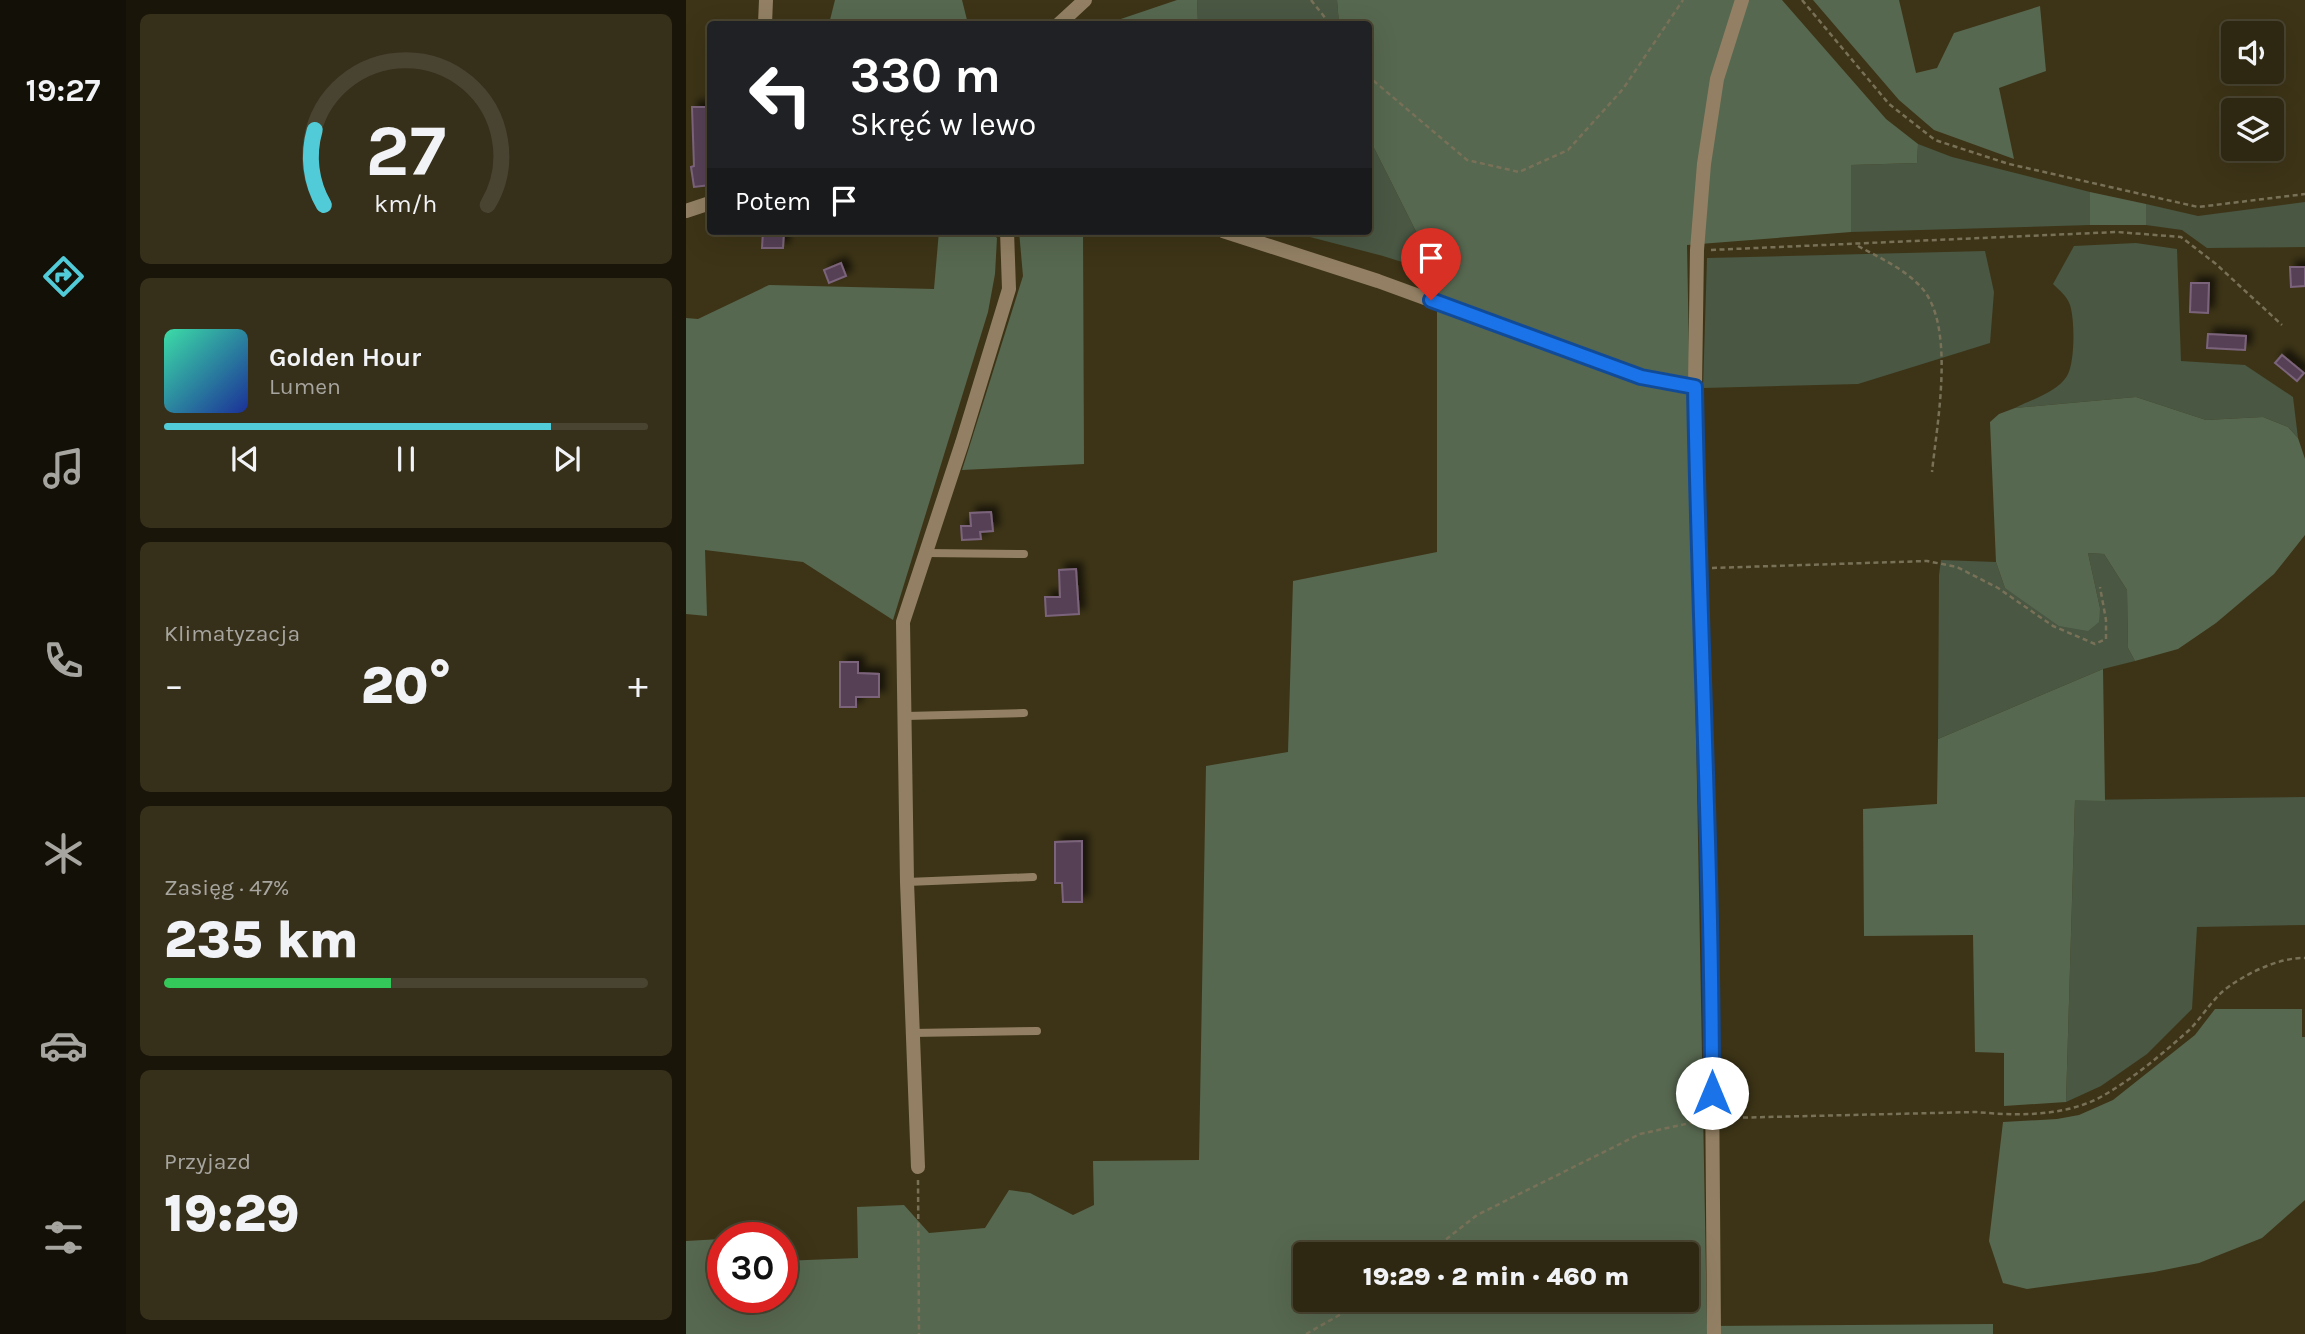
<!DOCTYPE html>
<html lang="pl">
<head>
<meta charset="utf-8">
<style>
	:root { --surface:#2e2711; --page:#362f1a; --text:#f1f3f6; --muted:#a7a59f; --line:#494431; --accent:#52cbd9 }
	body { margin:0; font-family:Karla,sans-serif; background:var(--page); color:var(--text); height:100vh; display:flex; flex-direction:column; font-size:26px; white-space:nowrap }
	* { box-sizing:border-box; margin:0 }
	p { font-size:23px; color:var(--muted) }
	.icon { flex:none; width:38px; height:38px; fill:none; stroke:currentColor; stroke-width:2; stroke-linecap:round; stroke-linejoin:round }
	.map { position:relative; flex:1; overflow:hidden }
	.details { display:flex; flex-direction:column; gap:14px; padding:14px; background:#191509; width:560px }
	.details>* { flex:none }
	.guide { position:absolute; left:21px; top:21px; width:665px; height:214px; border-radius:7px; box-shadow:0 7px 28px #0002,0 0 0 2px var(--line); background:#202124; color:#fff; overflow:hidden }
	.controls { position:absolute; left:1535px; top:21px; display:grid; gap:14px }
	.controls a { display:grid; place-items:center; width:63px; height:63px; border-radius:7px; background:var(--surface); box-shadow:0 7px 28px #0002,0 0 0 2px var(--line); font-size:35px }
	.speed { position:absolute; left:21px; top:1222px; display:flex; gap:14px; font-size:35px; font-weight:700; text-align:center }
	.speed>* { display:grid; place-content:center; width:91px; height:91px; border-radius:50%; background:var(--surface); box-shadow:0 7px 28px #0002,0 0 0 2px var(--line); line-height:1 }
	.speed .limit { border:10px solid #d22; background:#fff; color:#111 }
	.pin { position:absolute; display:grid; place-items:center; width:60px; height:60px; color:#fff; margin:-72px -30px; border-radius:50% 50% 50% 0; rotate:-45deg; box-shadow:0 0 7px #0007 }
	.pin .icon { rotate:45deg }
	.me { position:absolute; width:77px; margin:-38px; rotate:0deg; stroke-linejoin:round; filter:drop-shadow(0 0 5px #0008) }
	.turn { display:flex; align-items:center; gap:24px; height:147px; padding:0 28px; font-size:32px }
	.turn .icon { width:91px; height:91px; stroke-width:2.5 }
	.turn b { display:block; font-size:49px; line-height:60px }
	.then { display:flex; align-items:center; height:66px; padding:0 28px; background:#0003; gap:14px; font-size:26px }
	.big { font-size:52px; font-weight:800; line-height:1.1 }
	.details .tile { flex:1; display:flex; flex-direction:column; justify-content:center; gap:10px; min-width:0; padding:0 24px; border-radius:10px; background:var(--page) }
	.details .dial { align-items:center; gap:0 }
	.dial svg { height:182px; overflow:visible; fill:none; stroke:var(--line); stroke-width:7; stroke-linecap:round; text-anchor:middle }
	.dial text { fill:var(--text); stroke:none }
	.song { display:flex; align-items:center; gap:21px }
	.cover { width:84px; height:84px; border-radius:10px; background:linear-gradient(135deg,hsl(160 70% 55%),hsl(230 70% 35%)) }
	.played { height:7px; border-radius:4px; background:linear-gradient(90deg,var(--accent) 80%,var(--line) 80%) }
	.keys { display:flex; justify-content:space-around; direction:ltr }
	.heat { display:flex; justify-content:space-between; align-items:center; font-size:38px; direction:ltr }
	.charge { height:10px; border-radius:5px; background:linear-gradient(90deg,#34c759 47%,var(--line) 0) }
	.trip { position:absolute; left:607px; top:1242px; width:406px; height:70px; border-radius:7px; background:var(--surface); box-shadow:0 7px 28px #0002,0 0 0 2px var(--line); font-weight:800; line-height:70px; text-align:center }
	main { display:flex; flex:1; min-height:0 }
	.dock { display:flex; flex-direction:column; width:126px; justify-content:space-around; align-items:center; background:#121007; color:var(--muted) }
	.dock .icon { width:49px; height:49px }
	.dock .selected { color:var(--accent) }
	.dock b { font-size:32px; color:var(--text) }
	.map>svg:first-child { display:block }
	.green { fill:#495743 }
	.forest { fill:#576850; fill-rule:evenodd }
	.building { fill:#564056; stroke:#7b647c; stroke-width:2; filter:url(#shadow) }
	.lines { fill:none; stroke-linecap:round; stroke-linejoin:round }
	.path { stroke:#787158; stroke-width:2.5; stroke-dasharray:5 3.5; stroke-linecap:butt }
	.lane { stroke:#938064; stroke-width:8 }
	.street { stroke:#938064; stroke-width:14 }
	.route-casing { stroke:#114b97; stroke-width:18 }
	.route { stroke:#1a73e8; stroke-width:12 }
</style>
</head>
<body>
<main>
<nav class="dock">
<b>19:27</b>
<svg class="icon selected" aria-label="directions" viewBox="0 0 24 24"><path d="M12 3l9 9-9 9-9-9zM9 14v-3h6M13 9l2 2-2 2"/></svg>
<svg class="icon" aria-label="music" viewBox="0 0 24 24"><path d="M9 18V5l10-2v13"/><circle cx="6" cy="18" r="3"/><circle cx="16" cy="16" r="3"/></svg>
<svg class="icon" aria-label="phone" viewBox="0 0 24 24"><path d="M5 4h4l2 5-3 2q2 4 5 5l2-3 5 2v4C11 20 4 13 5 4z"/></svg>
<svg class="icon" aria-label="climate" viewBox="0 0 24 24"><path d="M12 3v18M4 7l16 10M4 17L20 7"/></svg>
<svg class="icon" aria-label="car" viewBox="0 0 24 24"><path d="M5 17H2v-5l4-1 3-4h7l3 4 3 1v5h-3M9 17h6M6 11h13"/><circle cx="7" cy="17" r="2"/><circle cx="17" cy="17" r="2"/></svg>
<svg class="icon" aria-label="filters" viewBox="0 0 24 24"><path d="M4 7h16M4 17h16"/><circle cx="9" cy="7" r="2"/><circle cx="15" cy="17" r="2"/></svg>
</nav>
<section class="details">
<div class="tile dial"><svg viewBox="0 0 100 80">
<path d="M14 69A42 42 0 1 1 86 69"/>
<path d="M14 69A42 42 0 0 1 10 36" stroke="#52cbd9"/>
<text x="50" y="56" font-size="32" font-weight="700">27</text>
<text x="50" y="72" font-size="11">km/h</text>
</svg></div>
<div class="tile">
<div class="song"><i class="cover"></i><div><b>Golden Hour</b><p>Lumen</p></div></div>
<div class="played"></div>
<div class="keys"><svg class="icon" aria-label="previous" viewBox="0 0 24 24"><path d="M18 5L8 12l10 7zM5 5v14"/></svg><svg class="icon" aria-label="pause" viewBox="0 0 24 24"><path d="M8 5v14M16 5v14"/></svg><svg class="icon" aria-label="next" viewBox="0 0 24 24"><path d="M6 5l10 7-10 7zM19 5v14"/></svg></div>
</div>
<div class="tile"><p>Klimatyzacja</p>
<div class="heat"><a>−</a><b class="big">20°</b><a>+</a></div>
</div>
<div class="tile"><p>Zasięg · 47%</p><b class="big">235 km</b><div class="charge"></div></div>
<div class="tile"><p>Przyjazd</p><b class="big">19:29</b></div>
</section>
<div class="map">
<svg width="1619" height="1334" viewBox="0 0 1619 1334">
	<defs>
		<filter id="shadow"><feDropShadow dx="6" dy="-6" stdDeviation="3.5" flood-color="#0009"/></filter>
	</defs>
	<rect width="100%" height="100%" fill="#3d3417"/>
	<path class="green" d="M511 0H651L653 24H512Z
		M683 138 751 273 697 256 601 231H682Z
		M1232 144 1266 157 1404 192V225L1165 232V165L1231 163Z
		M1619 202V247L1521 248 1496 230 1460 225V204L1512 216Z
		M1450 243 1491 249 1495 361 1559 365 1607 397 1612 438 1602 427 1577 417 1520 420 1450 397 1329 408C1346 399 1370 393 1381 376 1389 363 1389 320 1384 305 1381 296 1374 291 1367 284L1388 246Z
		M1299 251 1308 292 1304 343 1172 384 1017 388 1021 258Z
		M1402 553 1418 554 1441 590 1442 648 1449 661 1417 669 1252 739 1253 575 1255 560 1310 562 1319 588 1414 608Z
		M1619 797V925L1511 927 1506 1009 1461 1054 1415 1086 1380 1102 1389 800Z"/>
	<path class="forest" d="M149 0H276L282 24H143Z
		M491 0H511L512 24H420Z
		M651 0H1096L1200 119 1232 144 1231 163 1165 165V232L1001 245 1021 1326 1307 1324V1334H0V1241L35 1239 37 1297H96V1261L172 1258 171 1207 218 1205 243 1233 299 1228 323 1190 344 1193 387 1215 408 1205 407 1161 513 1160 520 766 602 752 607 581 751 552V273L683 138 682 24H653ZM620 1255H1001V1300H620Z
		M1127 0H1213L1230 73 1251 68 1268 33 1354 6 1360 71 1313 88 1328 159 1248 130 1213 100Z
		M1404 192 1460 204V225H1404Z
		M253 231H303L311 238 309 274 302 312 207 620 117 562 19 550 21 616 0 614V318L12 319 83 285 248 289Z
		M333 231H397L398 464 276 470 337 276Z
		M1450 397 1520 420 1577 417 1602 427 1612 438 1619 459V535L1588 574 1530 623 1492 649 1449 661 1442 648 1441 590 1418 554 1402 553 1414 608 1413 622 1402 631 1373 626 1319 588 1310 562 1304 422 1313 414 1329 408Z
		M1417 669 1419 801 1389 800 1380 1102 1318 1106V1053L1289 1052 1287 935 1178 936 1177 809 1251 804 1252 739Z
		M1529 1009H1616V1037H1619V1200L1576 1238 1513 1263 1468 1272 1341 1289 1317 1283 1303 1241 1317 1122 1371 1119 1393 1115 1427 1100 1509 1035Z"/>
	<path class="building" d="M6 107H20L22 164H24V185L8 187 5 167 8 166Z
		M77 231H98L97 248H76Z
		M155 263 160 276 143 283 138 270Z
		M1604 267H1619V286L1605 287Z
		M1505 283H1523L1522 313 1504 312Z
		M1522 334 1560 336 1559 350 1521 348Z
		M1596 355 1618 373 1611 381 1589 363Z
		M305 512 307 531 294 532 295 539 276 540 275 526H285L284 513Z
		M390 569 393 614 360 616 359 597H374L373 570Z
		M154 662H172V673L193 674V697H170V707H154Z
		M396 841V902H377L376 883H369V842Z"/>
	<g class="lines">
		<path class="path" d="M625 0 644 24
			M1116 0 1203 104 1249 140 1323 164 1512 207 1619 194
			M682 74 689 82 781 160 833 172 882 150 937 89 997 0
			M1172 246C1194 258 1217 268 1235 287 1270 325 1251 423 1246 472
			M1025 250 1431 232 1495 237 1530 264 1596 325
			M1026 568 1241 561 1271 567 1312 588 1367 626 1409 644 1420 639V620L1414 587
			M1040 1118 1290 1112C1332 1116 1382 1117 1420 1094 1449 1077 1476 1054 1501 1032 1514 1020 1523 1004 1536 992 1556 975 1593 957 1619 958
			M232 1180 233 1334
			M740 1255 791 1215 954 1134 1013 1121
			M620 1334 680 1300"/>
		<path class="lane" d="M240 553 338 554
			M220 716 338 713
			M221 882 347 877
			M226 1033 351 1031"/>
		<path class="street" d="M79 24 80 0
			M373 24 399 0
			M0 211 24 203
			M537 231 692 281 955 377 1009 387
			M232 1167 221 882 217 622 276 443 323 289 321 231
			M1028 1334 1025 944 1012 569 1009 387 1011 250 1018 164 1031 79 1056 0"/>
	</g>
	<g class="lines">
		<g class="route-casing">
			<path id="route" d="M745 300 955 377 1009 387C1013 622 1026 858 1026 1093"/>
		</g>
		<use href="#route" class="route"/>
	</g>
</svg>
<div class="controls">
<a><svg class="icon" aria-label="sound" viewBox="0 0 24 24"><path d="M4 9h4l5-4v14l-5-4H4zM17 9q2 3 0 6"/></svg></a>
<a><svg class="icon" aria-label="layers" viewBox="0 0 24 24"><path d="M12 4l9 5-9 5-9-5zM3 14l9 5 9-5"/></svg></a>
</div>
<div class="speed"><div class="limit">30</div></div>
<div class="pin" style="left:745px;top:300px;background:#d93025"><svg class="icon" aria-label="arrive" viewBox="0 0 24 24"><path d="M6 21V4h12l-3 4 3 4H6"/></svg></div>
<svg class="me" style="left:1026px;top:1093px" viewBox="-20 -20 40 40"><circle r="19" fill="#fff"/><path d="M0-13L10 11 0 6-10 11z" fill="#1a73e8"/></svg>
<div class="trip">19:29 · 2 min · 460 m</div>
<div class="guide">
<div class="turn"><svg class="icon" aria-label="left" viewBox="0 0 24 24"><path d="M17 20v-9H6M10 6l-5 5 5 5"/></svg><div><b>330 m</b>Skręć w lewo</div></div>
<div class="then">Potem<svg class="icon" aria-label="arrive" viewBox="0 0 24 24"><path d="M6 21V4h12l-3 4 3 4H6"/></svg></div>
</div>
</div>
</main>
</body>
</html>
